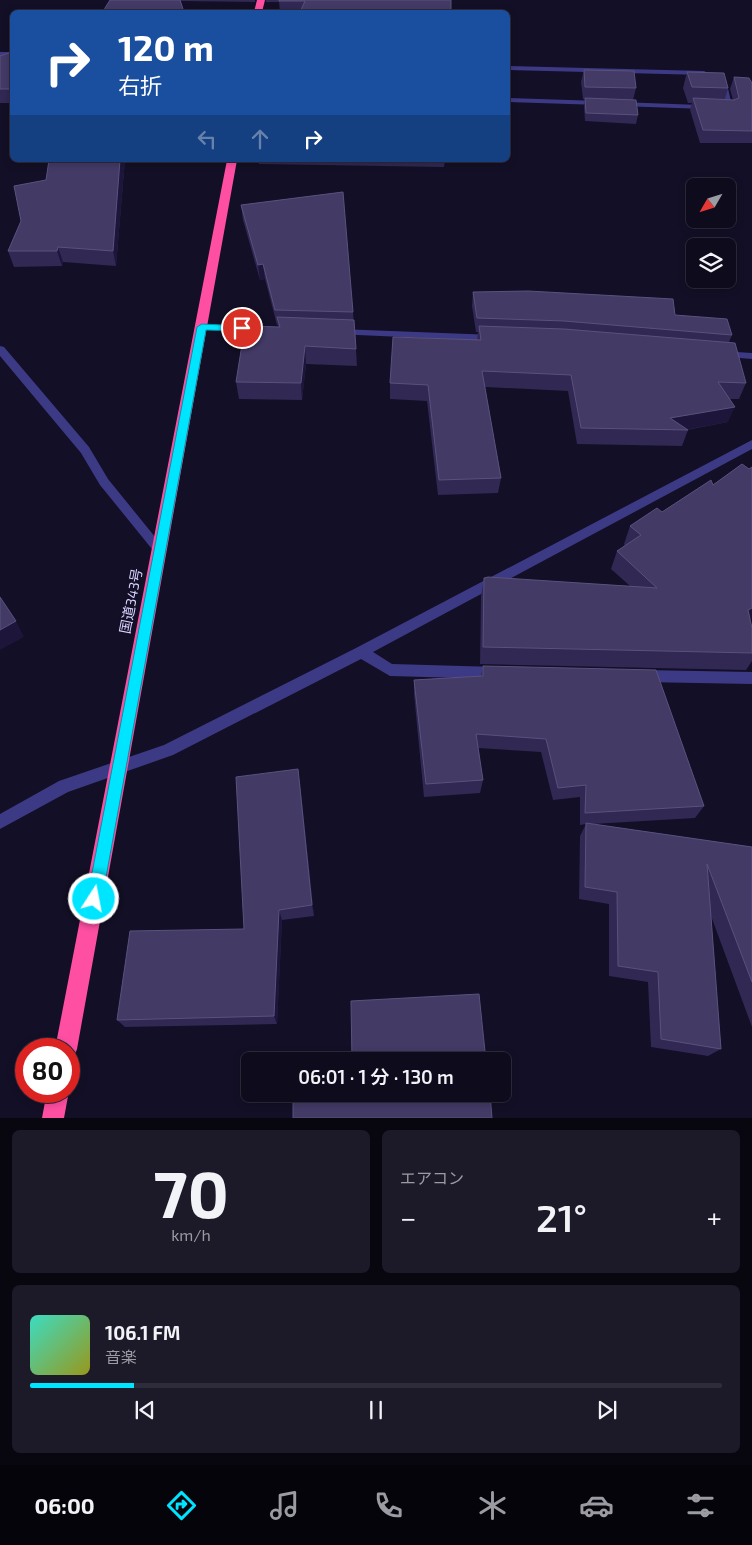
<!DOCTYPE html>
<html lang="ja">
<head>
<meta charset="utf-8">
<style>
	:root { --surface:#0e0b1c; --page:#1c1929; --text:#f1f3f6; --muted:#9b9ba3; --line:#2e2b3b; --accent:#00e5ff }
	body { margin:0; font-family:"Exo 2","Noto Sans JP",sans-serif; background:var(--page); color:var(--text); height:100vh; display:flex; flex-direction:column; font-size:19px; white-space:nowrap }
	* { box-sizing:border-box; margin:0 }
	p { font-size:16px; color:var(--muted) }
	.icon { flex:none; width:28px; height:28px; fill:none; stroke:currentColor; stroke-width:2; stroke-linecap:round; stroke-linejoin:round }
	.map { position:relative; height:1118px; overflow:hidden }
	.sheet { display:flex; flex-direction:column; gap:12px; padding:12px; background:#08060f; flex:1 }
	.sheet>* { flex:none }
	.guide { position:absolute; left:10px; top:10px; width:500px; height:152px; border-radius:8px; box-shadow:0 2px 8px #0003,0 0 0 1px var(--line); background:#1a4fa0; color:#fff; overflow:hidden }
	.needle { width:32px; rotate:231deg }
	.controls { position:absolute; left:686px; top:178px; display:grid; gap:10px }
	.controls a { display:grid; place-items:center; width:50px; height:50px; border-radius:8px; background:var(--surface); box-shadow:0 2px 8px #0003,0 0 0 1px var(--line); font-size:25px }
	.speed { position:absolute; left:15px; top:1038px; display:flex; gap:10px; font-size:25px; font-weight:700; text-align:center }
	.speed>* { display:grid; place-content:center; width:65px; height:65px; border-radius:50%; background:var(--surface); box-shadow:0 2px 8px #0003,0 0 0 1px var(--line); line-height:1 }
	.speed .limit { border:8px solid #d22; background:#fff; color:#111 }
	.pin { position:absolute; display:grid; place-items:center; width:42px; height:42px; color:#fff; margin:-21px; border:2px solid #fff; border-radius:50%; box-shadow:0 1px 5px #0007 }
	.me { position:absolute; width:55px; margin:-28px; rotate:11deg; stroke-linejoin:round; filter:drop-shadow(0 0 4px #0008) }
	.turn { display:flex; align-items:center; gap:18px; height:105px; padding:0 25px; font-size:22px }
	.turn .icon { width:65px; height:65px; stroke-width:2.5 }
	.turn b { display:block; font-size:35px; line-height:42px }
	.lanes { display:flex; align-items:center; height:48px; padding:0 25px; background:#0003; justify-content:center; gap:25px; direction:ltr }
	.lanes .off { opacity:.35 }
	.big { font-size:38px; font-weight:600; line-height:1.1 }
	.sheet .card { flex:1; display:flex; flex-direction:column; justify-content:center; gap:8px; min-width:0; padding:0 18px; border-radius:8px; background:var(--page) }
	.sheet .dial { align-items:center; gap:0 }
	.dial b { font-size:65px; line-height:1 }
	.song { display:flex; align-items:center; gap:15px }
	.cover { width:60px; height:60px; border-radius:8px; background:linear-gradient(135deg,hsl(170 70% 55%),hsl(60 70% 35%)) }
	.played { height:5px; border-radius:2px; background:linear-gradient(90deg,var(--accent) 15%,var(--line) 15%) }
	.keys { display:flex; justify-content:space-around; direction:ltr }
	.heat { display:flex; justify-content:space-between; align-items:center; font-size:28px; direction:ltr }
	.sheet .tiles { flex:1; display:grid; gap:12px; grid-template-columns:1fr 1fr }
	.card:last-child { grid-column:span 2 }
	.trip { position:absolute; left:241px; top:1052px; width:270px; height:50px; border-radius:8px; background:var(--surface); box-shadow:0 2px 8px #0003,0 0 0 1px var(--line); font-weight:600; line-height:50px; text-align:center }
	.tab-bar { display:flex; height:80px; justify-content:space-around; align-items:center; background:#06040b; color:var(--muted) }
	.tab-bar .icon { width:35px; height:35px }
	.tab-bar .selected { color:var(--accent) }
	.tab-bar b { font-size:22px; color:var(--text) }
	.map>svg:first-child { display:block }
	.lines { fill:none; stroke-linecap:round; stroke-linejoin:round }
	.minor { fill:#3d3a85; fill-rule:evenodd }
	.highway { fill:#ff4fa3; fill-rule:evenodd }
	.wall { fill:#312854 }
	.shaded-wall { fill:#1d163a }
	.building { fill:#433a66; stroke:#5a527e }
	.route { fill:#00e5ff; stroke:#0095a6 }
	.labels { text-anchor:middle; stroke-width:5; stroke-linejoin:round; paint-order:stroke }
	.street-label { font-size:14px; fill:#d9d4ff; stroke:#130f26 }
</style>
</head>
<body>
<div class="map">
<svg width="752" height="1118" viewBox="0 0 752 1118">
	<rect width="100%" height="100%" fill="#130f26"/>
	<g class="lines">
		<path class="minor" d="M0 52H12V56H0Z
			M508 66 704 71 708 73 704 75 508 70Z
			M722 78 726 80 733 110 620 106 616 104 620 102 726 106 718 80Z
			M508 98 600 101 604 103 600 105 508 102Z
			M202 324 262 326 267 329 262 332 198 329V325Z
			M339 329 494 335 499 338 494 341 335 334V330Z
			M0 346 4 347 89 447 108 479 164 548 166 551 164 554H156L100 485 81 453 0 356Z
			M721 351 752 353V359L717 356V352Z
			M752 440V449L373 652 392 664 497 667 502 669 504 673 502 677 497 679 390 676 361 659 173 755 68 792 0 829V814L59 781 164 745 356 648Z
			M642 670 752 672V684L642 682 637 680 635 676 637 672Z"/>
		<path class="highway" d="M257 0H265L262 12H254Z
			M227 160H237L77 1049 74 1057 69 1059V1049H55Z
			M69 1090V1091L64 1118H42L47 1091Z"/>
	</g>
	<path class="wall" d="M110 0H255V2Z
		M266 0H451V12H280L279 2H266Z
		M12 52V103H0V56Z
		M584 70 636 88 633 100 638 115 636 124 585 121 584 107 585 99H583L581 82Z
		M687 72 728 88 725 99 733 100 730 89 734 77 752 83V143H700L690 110 692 103H688L683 88Z
		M125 160 116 266 63 262 62 266 14 267 8 251 46 180Z
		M258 160H445L444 167 259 164Z
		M241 205 353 312 356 349 357 366 306 364 302 400 239 399 236 382 278 327V325H277L265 279 260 280 243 220Z
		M473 292 675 315 732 335 729 342 746 383 739 399H730L728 422 687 430H688L682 446 577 444 568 391 485 387 501 478 498 493 438 495 427 401 390 399V383L477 340 478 332H476L472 306Z
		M752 467V617L750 619 752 628V661L746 670 480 664 481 596 484 578 630 586 611 569 617 551 625 546 624 544 630 526 662 512 713 485 749 469Z
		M483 666 704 806 695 818 593 824 752 847V1027L711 916 721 1049 708 1056 651 1047 648 982 609 976V904L579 899 580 836 586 824 580 825V797L553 800 541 752 478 748 483 780 480 793 424 797 414 694V680L481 676Z
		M300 783 314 916 282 920 277 1024 125 1027 117 1020 244 929Z"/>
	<path class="shaded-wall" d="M120 160H125L116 266 113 251Z
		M58 247 63 262 62 266 57 251Z
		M263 264 265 279 260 280 258 265Z
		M305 346 306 364 302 400 301 383Z
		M735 407 728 422 684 430 670 418Z
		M752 608V617L738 627 748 610Z
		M16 621 24 637 0 650V630Z
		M298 769 300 783 314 916 312 905Z
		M279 910 282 920 277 1024 274 1016Z"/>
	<path class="building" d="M110 0H180L184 12H104L105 8Z
		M279 0H451V12H300L305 1H279Z
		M12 52V89H0V56Z
		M584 70 634 71 636 88 585 87Z
		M687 72 724 73 728 88 692 87Z
		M734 77 749 78 752 83V131L703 130 693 98 734 100 739 98Z
		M585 98 636 100 638 115 586 113Z
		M49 160H120L113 251 58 247 57 251H8L21 221 14 186 46 180Z
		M343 192 353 312 275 310 263 264 258 265 241 205Z
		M528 291 673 299 675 315 727 319 732 335 564 321 477 318 473 292Z
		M277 317 354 320 356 349 305 346 301 383 236 382 245 326 280 327Z
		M479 326 564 329 735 343 746 383 718 382 735 407 670 418 688 430 581 428 571 375 482 371 501 478 439 480 428 385 390 383 393 337 481 340Z
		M742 464 749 469 752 467V608L748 610 752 628V653L483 647 484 578 488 577 657 588 617 551 641 535 630 526 657 508 662 512 711 480 713 485Z
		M0 597 16 621 0 630Z
		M483 666 656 670 704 806 585 813 586 785 558 788 546 739 476 734 483 780 426 784 414 680 483 676Z
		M298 769 312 905 279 910 274 1016 117 1020 130 931 244 929 236 777Z
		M586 823 752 847V982L707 864 721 1049 661 1039 658 972 618 966 617 892 585 887Z
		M479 994 486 1061H352L351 1001Z
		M293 1094H490L492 1118H293Z"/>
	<path class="route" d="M202 324 242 326 246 328 242 331 206 330 102 899 100 904 94 906 89 904 87 899 197 327Z"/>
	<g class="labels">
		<g class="street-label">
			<text transform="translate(131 601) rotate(-79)" y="5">国道343号</text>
		</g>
	</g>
</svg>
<div class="controls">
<a><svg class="needle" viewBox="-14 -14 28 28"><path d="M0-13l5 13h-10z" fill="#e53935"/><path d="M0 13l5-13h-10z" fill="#9b9ba3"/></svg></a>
<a><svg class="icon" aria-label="layers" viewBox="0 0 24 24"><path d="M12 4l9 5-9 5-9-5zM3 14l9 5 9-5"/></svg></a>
</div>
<div class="speed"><div class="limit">80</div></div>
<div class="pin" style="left:242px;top:328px;background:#d93025"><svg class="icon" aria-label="arrive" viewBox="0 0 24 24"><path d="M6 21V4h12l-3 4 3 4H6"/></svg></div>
<svg class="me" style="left:94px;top:899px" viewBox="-20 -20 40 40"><circle r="17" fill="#00e5ff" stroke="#fff" stroke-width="3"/><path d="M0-11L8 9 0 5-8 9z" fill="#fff"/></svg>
<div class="trip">06:01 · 1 分 · 130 m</div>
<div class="guide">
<div class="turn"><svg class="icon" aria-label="right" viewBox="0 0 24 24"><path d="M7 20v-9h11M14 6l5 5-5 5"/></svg><div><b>120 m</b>右折</div></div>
<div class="lanes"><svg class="icon off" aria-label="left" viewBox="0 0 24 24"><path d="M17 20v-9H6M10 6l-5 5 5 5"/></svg><svg class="icon off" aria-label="ahead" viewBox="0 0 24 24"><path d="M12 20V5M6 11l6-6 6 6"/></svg><svg class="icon" aria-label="right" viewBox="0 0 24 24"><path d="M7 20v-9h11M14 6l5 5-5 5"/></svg></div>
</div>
</div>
<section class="sheet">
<div class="tiles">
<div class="card dial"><b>70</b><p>km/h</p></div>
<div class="card"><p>エアコン</p>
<div class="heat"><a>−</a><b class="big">21°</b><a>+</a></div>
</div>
<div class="card">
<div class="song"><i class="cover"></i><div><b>106.1 FM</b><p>音楽</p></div></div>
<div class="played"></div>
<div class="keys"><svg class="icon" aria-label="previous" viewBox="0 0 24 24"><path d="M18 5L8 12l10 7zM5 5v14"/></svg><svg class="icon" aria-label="pause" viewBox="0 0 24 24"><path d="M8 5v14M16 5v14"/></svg><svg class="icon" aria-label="next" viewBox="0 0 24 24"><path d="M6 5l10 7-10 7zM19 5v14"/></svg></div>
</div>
</div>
</section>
<nav class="tab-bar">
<b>06:00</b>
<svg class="icon selected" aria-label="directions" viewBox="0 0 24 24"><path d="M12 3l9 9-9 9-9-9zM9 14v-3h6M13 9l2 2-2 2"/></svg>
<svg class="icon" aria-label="music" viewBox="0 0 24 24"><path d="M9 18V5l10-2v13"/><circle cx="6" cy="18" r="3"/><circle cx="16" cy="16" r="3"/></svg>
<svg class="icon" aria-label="phone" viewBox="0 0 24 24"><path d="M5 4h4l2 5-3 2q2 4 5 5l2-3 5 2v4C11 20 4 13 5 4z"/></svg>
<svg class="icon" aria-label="climate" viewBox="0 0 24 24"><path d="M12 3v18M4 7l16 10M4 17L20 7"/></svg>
<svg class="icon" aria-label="car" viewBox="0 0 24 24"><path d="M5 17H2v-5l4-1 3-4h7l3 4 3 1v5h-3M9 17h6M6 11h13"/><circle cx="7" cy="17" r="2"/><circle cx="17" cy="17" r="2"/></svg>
<svg class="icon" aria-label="filters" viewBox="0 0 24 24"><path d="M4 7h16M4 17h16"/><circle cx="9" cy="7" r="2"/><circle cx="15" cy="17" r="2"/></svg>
</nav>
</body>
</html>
